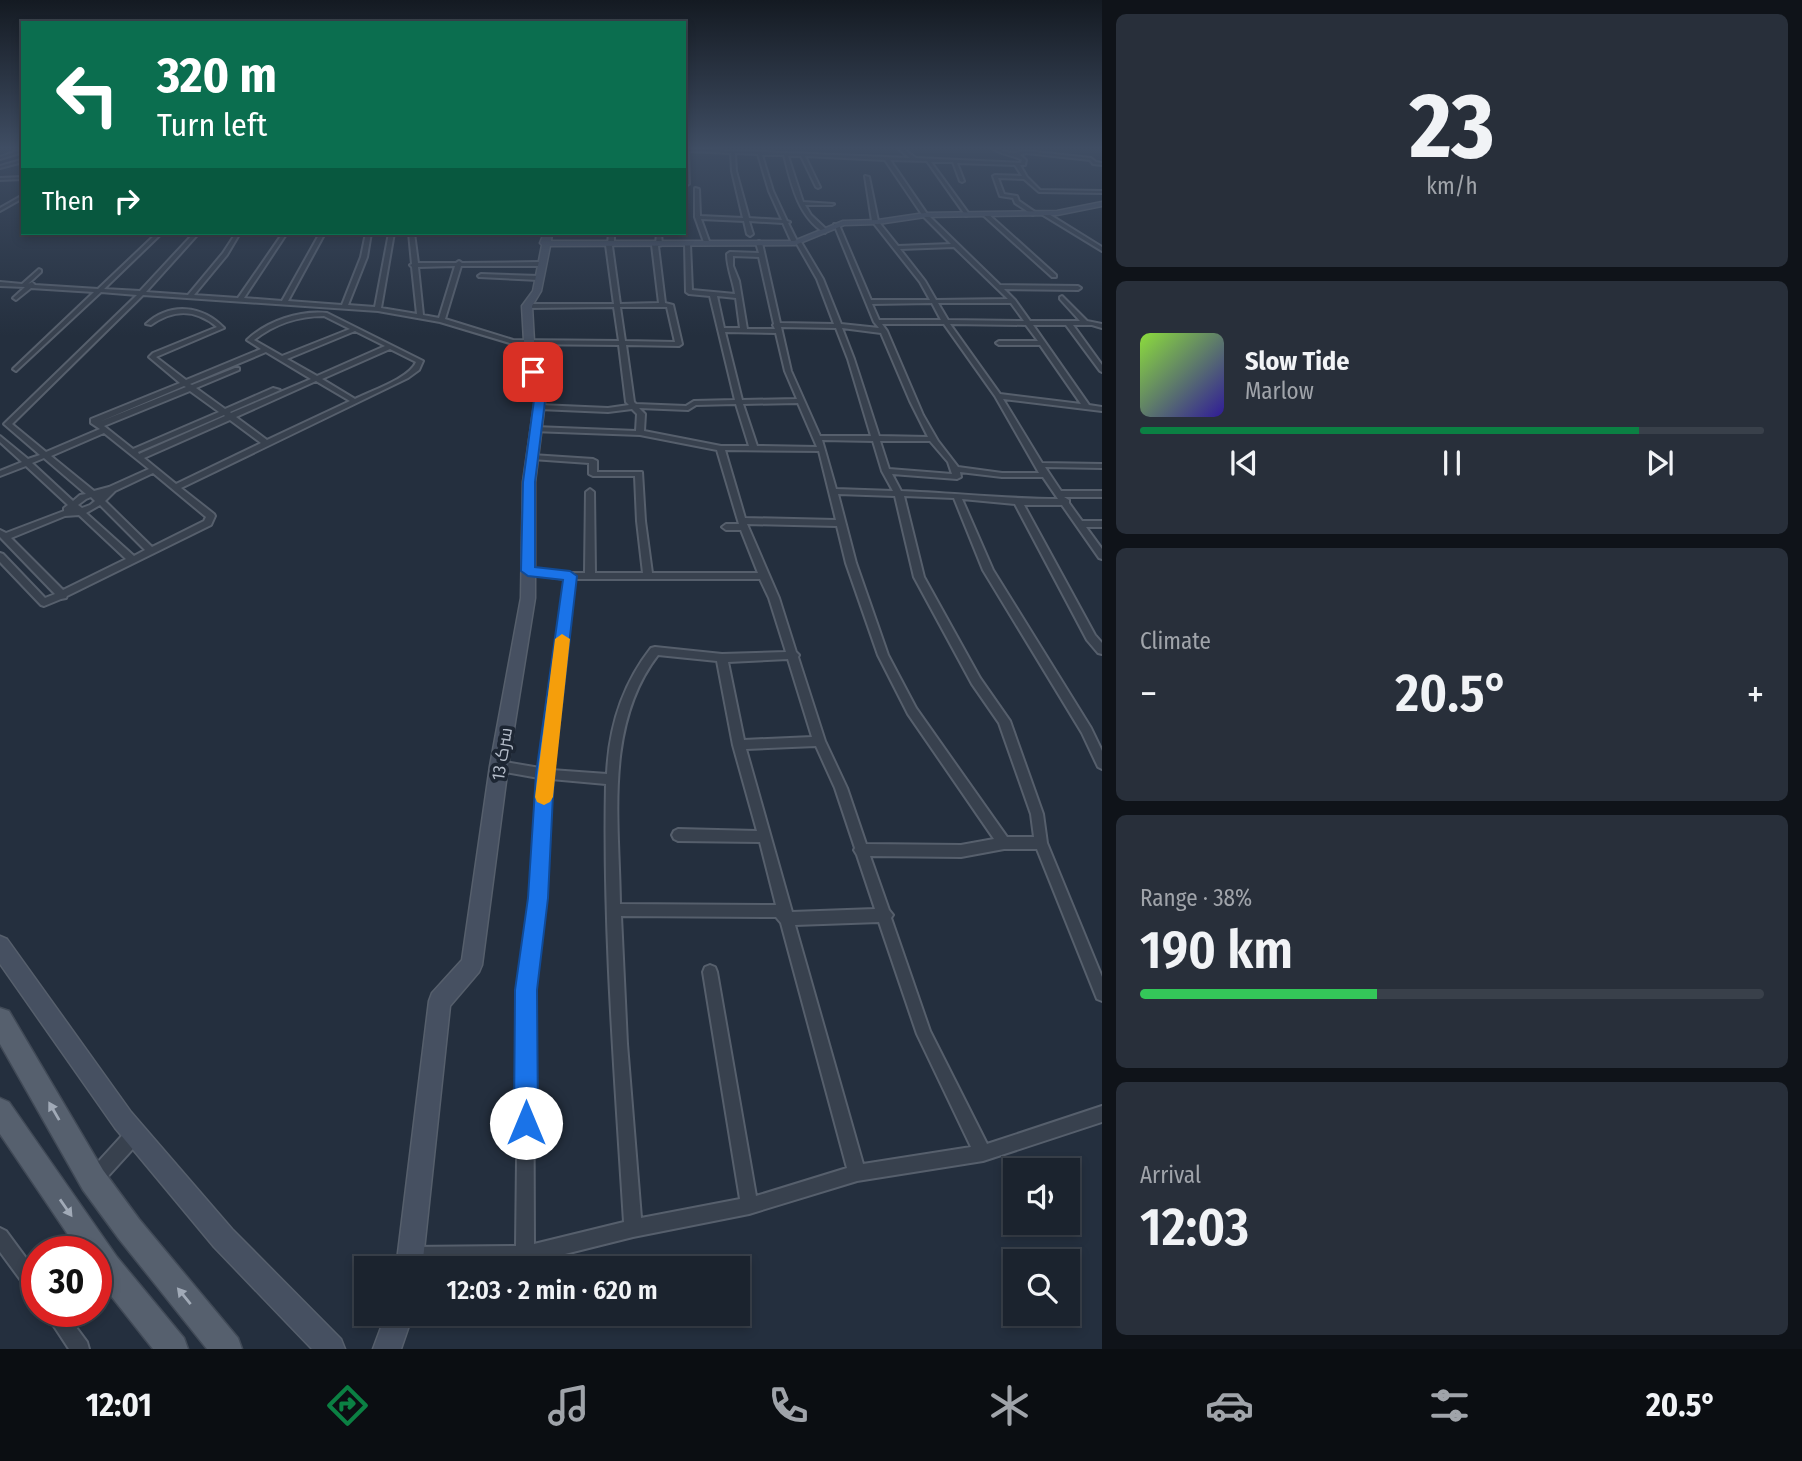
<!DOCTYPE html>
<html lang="en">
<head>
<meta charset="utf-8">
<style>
	:root { --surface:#1b232e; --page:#282f3a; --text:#f1f3f6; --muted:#a0a4aa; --line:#39404a; --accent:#0b8043 }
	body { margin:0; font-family:"Fira Sans Condensed",Cairo,sans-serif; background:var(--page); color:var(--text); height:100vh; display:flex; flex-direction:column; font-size:26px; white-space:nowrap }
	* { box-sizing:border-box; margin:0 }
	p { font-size:23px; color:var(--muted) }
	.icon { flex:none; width:38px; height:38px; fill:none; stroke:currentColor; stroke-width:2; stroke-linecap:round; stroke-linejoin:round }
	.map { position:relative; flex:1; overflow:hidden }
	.panel { display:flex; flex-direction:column; gap:14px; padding:14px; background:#0f1319; width:700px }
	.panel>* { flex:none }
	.guide { position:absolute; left:21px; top:21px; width:665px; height:214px; border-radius:0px; box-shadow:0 4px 10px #0003,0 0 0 2px var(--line); background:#0b6e4f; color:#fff; overflow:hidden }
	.buttons { position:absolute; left:1003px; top:1158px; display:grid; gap:14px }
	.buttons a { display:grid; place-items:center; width:77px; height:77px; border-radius:0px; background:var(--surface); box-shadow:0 4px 10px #0003,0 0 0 2px var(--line); font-size:35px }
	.speed { position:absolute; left:21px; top:1236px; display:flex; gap:14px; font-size:35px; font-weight:700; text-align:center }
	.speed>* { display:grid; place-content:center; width:91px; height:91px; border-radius:50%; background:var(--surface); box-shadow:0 4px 10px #0003,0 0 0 2px var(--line); line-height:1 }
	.speed .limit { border:10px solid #d22; background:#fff; color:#111 }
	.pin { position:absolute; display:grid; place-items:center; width:60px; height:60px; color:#fff; margin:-30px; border-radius:14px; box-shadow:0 4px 10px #0006 }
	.me { position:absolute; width:77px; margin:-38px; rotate:0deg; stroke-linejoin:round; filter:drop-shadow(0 0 5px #0008) }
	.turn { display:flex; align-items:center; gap:24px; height:147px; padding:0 21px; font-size:32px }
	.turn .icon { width:91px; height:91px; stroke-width:2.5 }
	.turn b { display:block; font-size:49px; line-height:60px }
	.then { display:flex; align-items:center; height:66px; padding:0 21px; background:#0003; gap:14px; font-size:26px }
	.big { font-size:52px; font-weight:600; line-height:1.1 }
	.panel .card { flex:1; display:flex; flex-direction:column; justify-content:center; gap:10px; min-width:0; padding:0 24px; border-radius:10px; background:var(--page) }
	.panel .dial { align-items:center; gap:0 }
	.dial b { font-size:91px; line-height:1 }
	.song { display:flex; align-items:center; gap:21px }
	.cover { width:84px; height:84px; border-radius:10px; background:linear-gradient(135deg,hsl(90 70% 55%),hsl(250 70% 35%)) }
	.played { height:7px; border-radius:4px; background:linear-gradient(90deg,var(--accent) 80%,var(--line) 80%) }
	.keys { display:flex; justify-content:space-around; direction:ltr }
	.heat { display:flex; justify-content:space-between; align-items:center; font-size:38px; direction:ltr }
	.charge { height:10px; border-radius:5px; background:linear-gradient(90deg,#34c759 38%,var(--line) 0) }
	.trip { position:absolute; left:354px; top:1256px; width:396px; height:70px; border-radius:0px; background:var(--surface); box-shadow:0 4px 10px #0003,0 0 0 2px var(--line); font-weight:600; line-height:70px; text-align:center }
	.tabs { display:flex; height:112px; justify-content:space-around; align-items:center; background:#0b0e12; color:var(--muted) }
	.tabs .icon { width:49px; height:49px }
	.tabs .on { color:var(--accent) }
	.tabs b { font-size:32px; color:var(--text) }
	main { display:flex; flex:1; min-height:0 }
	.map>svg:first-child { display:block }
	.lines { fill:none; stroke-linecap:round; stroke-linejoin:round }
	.street-casing { stroke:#565f6c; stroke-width:4 }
	.secondary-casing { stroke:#565f6c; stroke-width:3 }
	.primary-casing { stroke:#414a57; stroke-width:3 }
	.street { fill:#38414e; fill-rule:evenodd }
	.secondary { fill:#465061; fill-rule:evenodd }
	.primary { fill:#56606e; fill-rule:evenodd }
	.oneway { fill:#a1aab7 }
	.route { fill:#1a73e8; stroke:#114b97; stroke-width:2 }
	.slow { fill:#f59e0b }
	.labels { text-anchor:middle; stroke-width:7; stroke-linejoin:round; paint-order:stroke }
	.street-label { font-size:18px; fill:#b4bcc9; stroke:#1d2633 }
</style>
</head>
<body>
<main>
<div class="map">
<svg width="1102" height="1349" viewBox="0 0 1102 1349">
	<rect width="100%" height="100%" fill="#242f3e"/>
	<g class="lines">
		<g class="street-casing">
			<path id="street" d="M896 147H901L916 158 1021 163 1022 160C1011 154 1000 155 991 147 1001 147 992 146 1000 150 1009 154 1017 153 1026 151L1091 158 1096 162 1102 163V165L1093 164 1090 160 1026 153 1020 155 1026 160 1025 165H1020L1027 177 1040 190 1102 191V193L1039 192 1024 179 998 178 1004 194 1017 196 1019 201 1035 212 1033 215 1015 203 1013 198 1000 196 993 176 995 175 1022 176 1015 165 957 163 964 181 962 182 960 181 953 162H931L969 214 966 216 927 161 890 160 927 214 1000 285 1078 286 1081 288 1078 290 1004 289 1015 300 1030 321H1080L1060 299V297L1062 296 1087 321 1102 324V328L1092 325H1073L1102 365V372L1100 371 1066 325H1033L1089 405 1102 407V411L1003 399 1042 463 1102 464V468L1045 467 1061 491H1102V497H1064L1069 500V503L1082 521H1102V527H1086L1102 549V559L1099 558 1062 505H1024L1095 635 1102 643V654L1098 653 1087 640 1015 504 962 499 993 570 1091 728 1102 751V769L1098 767 1082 733 983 570 954 498 904 496 924 577 980 678 1010 721 1043 814 1047 843 1102 977V1001L1097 999 1037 849H1004L961 857 870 856 889 910 893 915 891 918 930 1031 987 1144 1102 1106V1122L983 1161 857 1181 749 1214 633 1237 525 1264 409 1265 403 1262 400 1256 403 1250 409 1247 516 1246 519 991 531 898 539 778 499 771 495 769 493 766 495 763 499 761 540 768 565 579 528 574 523 571 528 568 570 573H585L586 492 590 489 594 492 595 573H643L637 521 635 476H593L589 474V463L532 459 528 457 532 455 593 459 597 461V472H642L645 521 652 573H758L741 530H726L722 527 726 524H739L717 450 640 435 532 431 531 429 535 427 636 431 637 414 632 409 608 412 539 409 535 407 539 405 608 408 629 405 626 402 619 345 513 344 440 322 378 311 143 295 12 424 46 452 100 429 91 423V419L180 383 149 357 153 353 217 327C196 309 173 309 151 325L146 324C170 302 202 305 224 328L156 357 186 380 261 349 247 340C267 321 300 310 327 313L423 361 419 370 408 378 181 488 214 514 215 516 211 525 67 596 66 598 61 599 44 606 41 605 0 562V553L3 554 45 598 55 594 0 537V530L6 533 64 511V508L68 505 26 466 0 476V471L22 462 0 442V436L28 459 40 455 4 424 137 295 101 292 16 371 13 369 14 368 94 292 31 288 16 300 13 298 25 287 0 286V282L22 284 39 269 41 270V272L28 284 32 282 35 285 98 289 157 233H162L104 289 140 291 194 233H199L146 292 188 295 223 253 236 233H240L227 255 194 295 238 298 283 233H287L244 298 282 301 320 233H325L288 301 342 305 361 257 366 233H371L367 257 348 305 375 307 389 233H394L381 308 417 314 412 267 410 265 412 264 409 233H414L418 263H456L459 261 462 263 540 262 543 264 540 266H461L445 319 513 340 619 341 614 307 527 308 524 306 527 304H614L606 245 608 244 609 233H614V245L612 246 620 304 659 303 652 245 656 244 657 233H661L662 245 658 246 665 303 673 305 682 344 679 346 626 345 634 402 636 404 686 406 694 401 735 400 710 296 689 294 686 292 685 243 690 244 692 290 735 294C733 280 727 268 727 254L730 252 759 253 756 243 759 241 762 243 780 323 834 324 817 279 797 244 792 243 783 223 749 221 753 234 750 236 747 234 744 221 701 219 710 244 705 245 695 217V188L699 189 700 216 743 218 732 171 731 153 688 151 689 184 687 185 685 184 684 149 910 158ZM735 153 758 154 769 191 782 220 749 218 736 171ZM762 155H784C791 183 798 217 825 233L827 230 811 215 805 205H832L834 204 803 202 788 156H801L816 187 818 188 820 187 805 156 885 160 923 216 951 244 898 246 878 221 869 177 865 176 872 221 920 282 930 300H871L839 225 834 224 874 322 879 328 841 324 823 279 801 242 797 241 788 223 790 222 787 221 773 191ZM954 247 1008 299 936 300 925 281 900 249ZM733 256 759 257 774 324 773 325 775 329H747L739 281 733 266ZM455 266 439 318 423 315 418 267ZM717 296 736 298 740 328H724ZM932 303 941 320H879L872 304ZM938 303H1011L1024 321 948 320ZM620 307H667L675 342 625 341ZM324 316 350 329 282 356 254 340C274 324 299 316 324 316ZM882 324H944L995 396 1039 473H1002L958 467 938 441 923 415 887 331ZM950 324 1026 325 1038 341H999L996 343 999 345H1040L1081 404 1000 394ZM781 327 836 328 848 359 871 436H820L791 371ZM842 328 881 333 910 401 928 437 879 436 854 359ZM355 331 385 346 317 376 287 359ZM725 332 776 333 785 371 797 399 742 400ZM390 349 416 362C410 378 371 391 355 399L322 379ZM266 352 311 379 231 413 230 412 280 390 273 388 225 409 196 388 239 370V368H235L192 385 190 384ZM316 381 350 401 267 440 236 417ZM184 386 186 387 99 422ZM190 391 219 412 133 449 104 426ZM798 403 817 447 757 446 743 404ZM736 404 749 446H721L644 431 645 414 639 408 688 410 696 405ZM224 415 225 416 139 454 138 452ZM230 420 261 443 176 484 144 458ZM104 433 149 469 109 487 94 491 51 456ZM822 440 873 441 882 471 893 491 836 489ZM880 441H930L948 462 952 474 889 469ZM725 450 819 451 836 520 745 518ZM44 458 86 494 80 495 73 501 32 463ZM960 472 1002 477H1043L1058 499C1006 499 954 493 901 491L892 474 957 479 961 477ZM153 473 206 517 204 521 152 547 105 501 115 491ZM838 494 895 496 914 577 972 684 999 723 1031 814 1034 837H1007L916 708 888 655 856 563ZM91 497 95 501 90 505 82 508 78 505 86 499ZM100 505 145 550 134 556 86 513ZM79 515 126 559 63 590 11 538 65 516ZM747 524 837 526 846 563 878 655 908 714 994 839 961 845 866 844 847 788 825 741 798 657 799 655 796 652 779 598ZM574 579H760L769 598 786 652 722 654 655 647 651 648C622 685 609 728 607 774L551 770ZM658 655 717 661 733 745 757 831 678 829 674 831 672 835 674 839 678 841 760 842 776 905 620 904C619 821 604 725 658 655ZM788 659 812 737 744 740 728 662ZM816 746 835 788 855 848 854 850 857 855 875 909 792 912 746 749ZM551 779 606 784C603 930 615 1076 624 1222L534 1244 533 991 545 898ZM621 916 776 917 781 923 847 1168 756 1196 717 972 715 967 710 965 705 967 703 972 740 1199 641 1218 627 1044ZM879 922 917 1034 971 1147 863 1164 795 925Z
				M23 149V152L0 159V157Z
				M21 160 23 162 0 168V166Z
				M23 177V179L0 180V178Z
				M23 195V198L0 211V208Z
				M983 213H987L1056 275V277H1052L983 215Z
				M1043 213H1047L1102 247V251L1043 215Z
				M481 274 539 276 542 278 539 280 479 277 478 276Z
				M135 1126 141 1128 143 1134 141 1140 100 1185 94 1187 88 1185 86 1179 88 1173 129 1128Z
				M0 1228 6 1231 37 1273V1297L31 1294 0 1252Z
				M44 1311H64L87 1342 89 1349H69Z"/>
		</g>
		<g class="secondary-casing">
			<path id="secondary" d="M1102 202V206L1057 215 925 217 878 224 844 225 795 245 550 246 541 291 532 306 535 359 538 372 547 385 535 482V598L508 766 482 965 479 972 450 1006 422 1269H396L429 1001 432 993 462 960 490 766 521 598 523 482 537 385 528 372 525 359 522 306 533 291 542 245 540 243 544 233H552L551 241H794L843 221 878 220 925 213 1057 211Z
				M0 936 7 939 131 1112 232 1229 341 1339 345 1349H312L214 1247 115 1128 0 964Z
				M386 1314H413L401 1349H373Z"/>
		</g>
		<g class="primary-casing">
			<path id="primary" d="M0 1008 9 1011 103 1170 139 1219 238 1338 242 1349H207L119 1239 83 1190 0 1044Z
				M0 1098 9 1102 117 1257 184 1338 188 1349H153L96 1277V1251H79L0 1134Z"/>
		</g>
		<use href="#street" class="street"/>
		<use href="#secondary" class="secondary"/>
		<use href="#primary" class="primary"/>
	</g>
	<defs><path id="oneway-solid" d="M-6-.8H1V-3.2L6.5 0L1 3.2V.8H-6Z" transform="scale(1.75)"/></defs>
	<g class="oneway">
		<use href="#oneway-solid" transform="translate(54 1111) rotate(-120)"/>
		<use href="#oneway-solid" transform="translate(66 1208) rotate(55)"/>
		<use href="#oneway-solid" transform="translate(184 1296) rotate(-129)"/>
	</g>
	<linearGradient id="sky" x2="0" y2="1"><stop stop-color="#141a22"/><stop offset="0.44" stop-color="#3f4d63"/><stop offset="1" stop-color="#3f4d63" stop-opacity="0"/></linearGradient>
	<rect width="1102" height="336" fill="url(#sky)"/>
	<path class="route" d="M529 370H536L547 385 535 482V567L570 571 577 576 554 774 548 898 537 990 538 1123 534 1131 526 1135 517 1131 514 1123 515 990 528 898 536 774 563 580 528 576 521 571 523 482 536 385 527 372Z"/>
	<path class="slow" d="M562 634 570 639 553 797 550 802 544 805 537 802 535 797 555 639Z"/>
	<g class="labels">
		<g class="street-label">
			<text transform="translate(502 754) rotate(-81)" y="6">سرک 13</text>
		</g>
	</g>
</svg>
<div class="buttons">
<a><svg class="icon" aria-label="sound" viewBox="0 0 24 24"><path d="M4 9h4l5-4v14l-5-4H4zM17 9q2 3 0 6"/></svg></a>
<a><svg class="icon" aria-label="search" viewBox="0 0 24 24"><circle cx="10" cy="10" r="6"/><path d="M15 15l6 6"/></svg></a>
</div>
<div class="speed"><div class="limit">30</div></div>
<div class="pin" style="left:533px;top:372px;background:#d93025"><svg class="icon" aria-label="arrive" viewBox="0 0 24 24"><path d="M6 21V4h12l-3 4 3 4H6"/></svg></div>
<svg class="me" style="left:526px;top:1123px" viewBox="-20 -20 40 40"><circle r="19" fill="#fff"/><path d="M0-13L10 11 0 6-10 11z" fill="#1a73e8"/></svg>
<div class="trip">12:03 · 2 min · 620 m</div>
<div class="guide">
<div class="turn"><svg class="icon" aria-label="left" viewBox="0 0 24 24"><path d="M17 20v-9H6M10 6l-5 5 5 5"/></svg><div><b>320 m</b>Turn left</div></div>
<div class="then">Then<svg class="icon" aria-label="right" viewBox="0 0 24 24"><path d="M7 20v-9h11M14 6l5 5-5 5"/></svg></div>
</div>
</div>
<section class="panel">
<div class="card dial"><b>23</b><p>km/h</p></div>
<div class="card">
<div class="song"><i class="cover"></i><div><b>Slow Tide</b><p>Marlow</p></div></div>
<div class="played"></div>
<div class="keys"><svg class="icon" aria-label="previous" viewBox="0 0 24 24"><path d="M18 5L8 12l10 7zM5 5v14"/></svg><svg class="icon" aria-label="pause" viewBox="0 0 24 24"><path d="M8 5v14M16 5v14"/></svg><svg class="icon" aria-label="next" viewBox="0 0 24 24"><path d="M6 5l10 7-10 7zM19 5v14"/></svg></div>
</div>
<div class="card"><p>Climate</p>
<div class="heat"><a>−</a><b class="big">20.5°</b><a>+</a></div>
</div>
<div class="card"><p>Range · 38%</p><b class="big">190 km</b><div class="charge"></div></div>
<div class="card"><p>Arrival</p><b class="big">12:03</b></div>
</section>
</main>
<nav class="tabs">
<b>12:01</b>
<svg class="icon on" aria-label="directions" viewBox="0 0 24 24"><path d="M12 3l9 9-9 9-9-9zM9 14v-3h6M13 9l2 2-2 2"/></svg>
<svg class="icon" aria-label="music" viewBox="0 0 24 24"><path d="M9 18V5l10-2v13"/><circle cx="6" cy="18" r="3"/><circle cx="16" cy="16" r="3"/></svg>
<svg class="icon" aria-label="phone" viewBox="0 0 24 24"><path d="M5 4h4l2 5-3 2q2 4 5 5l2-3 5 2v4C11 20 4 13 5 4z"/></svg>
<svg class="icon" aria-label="climate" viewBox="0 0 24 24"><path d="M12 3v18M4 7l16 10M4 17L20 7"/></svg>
<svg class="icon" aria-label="car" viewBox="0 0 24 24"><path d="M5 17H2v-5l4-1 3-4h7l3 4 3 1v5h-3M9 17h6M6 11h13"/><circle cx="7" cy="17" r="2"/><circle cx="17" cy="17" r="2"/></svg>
<svg class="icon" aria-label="filters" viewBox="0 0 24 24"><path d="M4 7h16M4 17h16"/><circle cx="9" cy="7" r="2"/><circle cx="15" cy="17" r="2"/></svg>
<b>20.5°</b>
</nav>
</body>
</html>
